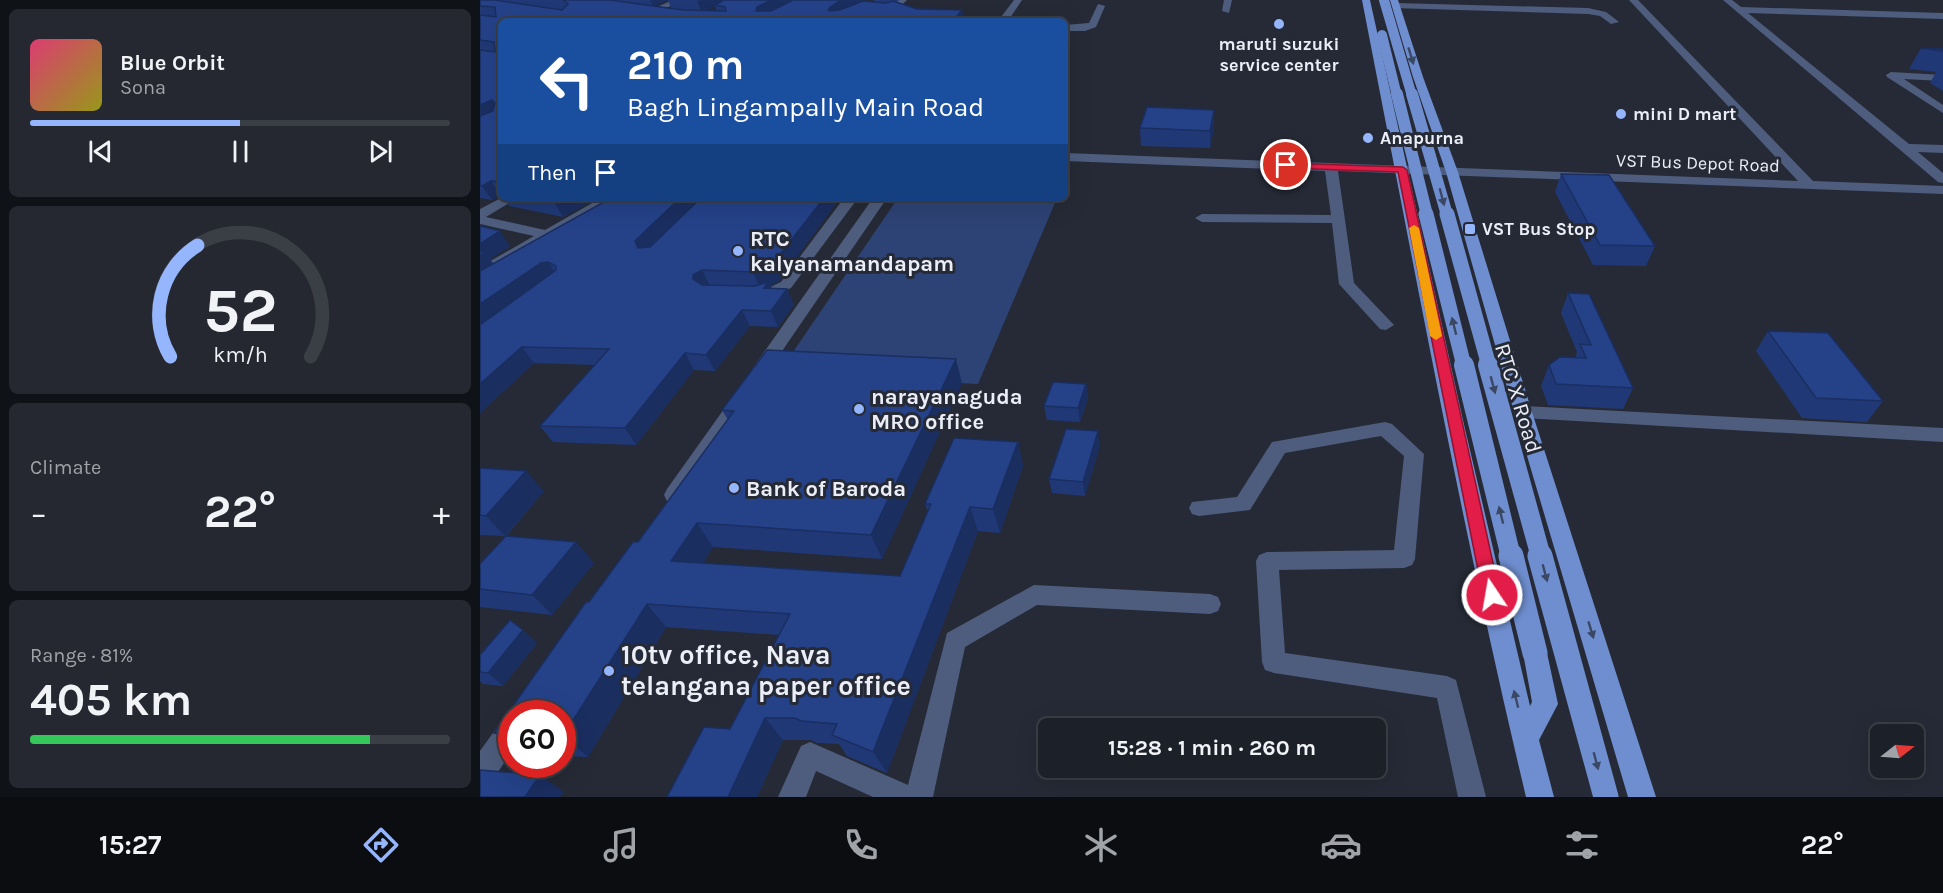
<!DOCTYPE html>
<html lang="en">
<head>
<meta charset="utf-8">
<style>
	:root { --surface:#1c2028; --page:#252830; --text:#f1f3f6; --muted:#a0a3a8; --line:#3a3e45; --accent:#95b6fd }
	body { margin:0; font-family:Karla,sans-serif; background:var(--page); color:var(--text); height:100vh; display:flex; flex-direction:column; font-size:22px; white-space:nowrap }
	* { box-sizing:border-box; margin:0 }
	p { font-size:20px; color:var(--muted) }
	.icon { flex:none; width:33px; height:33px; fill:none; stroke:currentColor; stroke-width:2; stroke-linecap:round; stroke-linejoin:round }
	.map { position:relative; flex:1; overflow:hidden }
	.sheet { display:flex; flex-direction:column; gap:9px; padding:9px; background:#0f1216; width:480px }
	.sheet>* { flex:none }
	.top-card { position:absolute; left:18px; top:18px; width:570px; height:183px; border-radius:9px; box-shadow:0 6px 24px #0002,0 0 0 2px var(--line); background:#1a4fa0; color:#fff; overflow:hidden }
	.needle { width:39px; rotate:73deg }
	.tools { position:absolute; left:1390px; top:724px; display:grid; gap:12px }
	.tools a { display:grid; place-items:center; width:54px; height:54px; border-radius:9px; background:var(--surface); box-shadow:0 6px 24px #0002,0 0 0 2px var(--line); font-size:30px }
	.speed { position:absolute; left:18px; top:700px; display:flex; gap:12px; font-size:30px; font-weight:700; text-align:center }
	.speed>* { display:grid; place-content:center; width:78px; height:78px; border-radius:50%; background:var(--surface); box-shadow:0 6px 24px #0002,0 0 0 2px var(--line); line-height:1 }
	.speed .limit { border:9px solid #d22; background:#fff; color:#111 }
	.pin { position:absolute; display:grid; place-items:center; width:51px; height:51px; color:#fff; margin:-26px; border:3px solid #fff; border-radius:50%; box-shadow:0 2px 6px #0007 }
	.me { position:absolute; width:66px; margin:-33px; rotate:348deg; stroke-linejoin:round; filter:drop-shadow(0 0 4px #0008) }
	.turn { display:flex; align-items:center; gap:21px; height:126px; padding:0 30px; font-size:27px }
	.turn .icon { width:78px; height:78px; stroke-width:2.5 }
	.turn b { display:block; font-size:42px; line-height:51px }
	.then { display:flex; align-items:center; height:57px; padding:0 30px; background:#0003; gap:12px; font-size:22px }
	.big { font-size:45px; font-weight:700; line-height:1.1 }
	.sheet .widget { flex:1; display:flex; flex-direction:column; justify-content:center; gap:9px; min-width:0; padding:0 21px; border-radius:9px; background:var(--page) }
	.sheet .dial { align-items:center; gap:0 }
	.dial svg { height:156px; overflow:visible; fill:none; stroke:var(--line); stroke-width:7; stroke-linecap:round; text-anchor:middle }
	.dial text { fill:var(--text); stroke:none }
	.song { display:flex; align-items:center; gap:18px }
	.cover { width:72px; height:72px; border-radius:9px; background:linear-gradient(135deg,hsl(340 70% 55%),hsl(60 70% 35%)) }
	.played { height:6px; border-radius:3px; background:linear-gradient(90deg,var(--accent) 50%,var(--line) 50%) }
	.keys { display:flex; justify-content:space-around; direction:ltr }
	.heat { display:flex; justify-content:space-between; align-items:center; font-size:33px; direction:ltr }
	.charge { height:9px; border-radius:4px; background:linear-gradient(90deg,#34c759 81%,var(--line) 0) }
	.trip { position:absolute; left:558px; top:718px; width:348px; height:60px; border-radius:9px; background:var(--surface); box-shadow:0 6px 24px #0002,0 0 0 2px var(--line); font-weight:700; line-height:60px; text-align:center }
	.tab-bar { display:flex; height:96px; justify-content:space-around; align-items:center; background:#0b0d10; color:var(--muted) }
	.tab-bar .icon { width:42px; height:42px }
	.tab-bar .selected { color:var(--accent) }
	.tab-bar b { font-size:27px; color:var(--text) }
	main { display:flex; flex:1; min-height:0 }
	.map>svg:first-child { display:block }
	.green { fill:#2e4375 }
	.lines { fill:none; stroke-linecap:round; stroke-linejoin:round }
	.minor { fill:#4e5d7d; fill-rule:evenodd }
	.major { fill:#6f8ecf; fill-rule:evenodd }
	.major-bridge-far4 { stroke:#6f8ecf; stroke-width:10 }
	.major-bridge-far3 { stroke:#6f8ecf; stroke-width:12 }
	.major-bridge-far2 { stroke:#6f8ecf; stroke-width:15 }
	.major-bridge-far1 { stroke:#6f8ecf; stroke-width:20 }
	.major-bridge { stroke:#6f8ecf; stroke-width:25 }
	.wall { fill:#203976; fill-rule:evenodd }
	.shaded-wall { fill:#1a2e60 }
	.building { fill:#254289; stroke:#1a2e60; stroke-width:1.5 }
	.oneway { fill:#3b4864 }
	.route { fill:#e11d48; stroke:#92132f; stroke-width:1.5 }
	.slow { fill:#f59e0b }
	.poi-dot { fill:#95b6fd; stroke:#252a36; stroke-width:2 }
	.labels { text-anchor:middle; stroke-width:6; stroke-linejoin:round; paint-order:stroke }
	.far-poi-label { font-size:18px; font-weight:bold; fill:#ebeef6; stroke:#252a36; text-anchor:start }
	.far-street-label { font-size:18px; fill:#ebeef6; stroke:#252a36 }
	.poi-label { font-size:22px; font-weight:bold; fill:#ebeef6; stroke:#252a36; text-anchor:start }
	.street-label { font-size:22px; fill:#ebeef6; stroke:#252a36 }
	.near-poi-label { font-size:27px; font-weight:bold; fill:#ebeef6; stroke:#252a36; text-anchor:start }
</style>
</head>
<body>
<main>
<section class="sheet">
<div class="widget">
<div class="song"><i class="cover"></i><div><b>Blue Orbit</b><p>Sona</p></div></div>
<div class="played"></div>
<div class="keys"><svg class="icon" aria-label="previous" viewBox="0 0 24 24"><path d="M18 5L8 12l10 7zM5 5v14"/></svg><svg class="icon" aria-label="pause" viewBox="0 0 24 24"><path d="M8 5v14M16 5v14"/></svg><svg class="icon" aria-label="next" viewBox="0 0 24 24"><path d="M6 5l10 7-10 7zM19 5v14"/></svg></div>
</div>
<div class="widget dial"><svg viewBox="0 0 100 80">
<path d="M14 69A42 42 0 1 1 86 69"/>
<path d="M14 69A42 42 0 0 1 28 12" stroke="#95b6fd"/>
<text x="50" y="56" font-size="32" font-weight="700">52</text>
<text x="50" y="72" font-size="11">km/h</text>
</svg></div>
<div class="widget"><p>Climate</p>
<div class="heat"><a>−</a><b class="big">22°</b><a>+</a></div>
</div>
<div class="widget"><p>Range · 81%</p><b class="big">405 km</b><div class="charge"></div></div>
</section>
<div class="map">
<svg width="1463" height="797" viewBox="0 0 1463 797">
	<rect width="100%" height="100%" fill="#252a36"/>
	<path class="green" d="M418 198H577L498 384 298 374Z"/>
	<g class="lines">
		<path class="minor" d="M193 0H204L157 21H144Z
			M418 0H427L405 21H395Z
			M534 0H542L528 21H518Z
			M744 0H752L749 13 742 11Z
			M1149 0H1158L1333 181 1463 186V194L858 171 874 283 914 325 906 330 900 329 859 284 852 223 722 222 715 218 722 214 851 215 845 171 585 161V153L1318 181Z
			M1243 0H1252L1261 7 1463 13V19L1268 13 1429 144 1463 145V153L1438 152 1463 173V183L1458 182Z
			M916 3 1108 8 1126 12 1139 22 1131 24 1120 16 1108 14 913 8V4Z
			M618 4 625 6 616 27 605 31H585V25L609 23Z
			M1411 72 1463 75V81L1424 79 1463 105V113L1407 77 1406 75Z
			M21 198 36 199 6 217 65 230 121 198H138L0 278V267L54 236 0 224V209Z
			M364 198H378L311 288 292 297 273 298 270 295 273 292 284 290 301 282Z
			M393 198H407L287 373H275L272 369 275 365Z
			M260 393 266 395 269 399 201 501 194 503 187 501 184 495 187 489 254 395Z
			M1043 406 1463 428V442L1043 418 1037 416 1034 412 1037 408Z
			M905 422 912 424 944 454 935 559 932 565 924 568 799 570 805 653 967 676 976 680 1006 797H978L957 698 794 673 785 670 782 662 776 561 779 555 787 552 914 550 924 456 901 436 805 453 770 510 719 516 712 514 709 508 712 502 757 497 792 442Z
			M554 585 730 594 738 597 741 604 738 611 730 614 557 605 485 647 453 797H393L336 771 326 797H298L321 746 330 742 428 785 467 633Z
			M32 716V751L10 784 0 787V751L23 719Z"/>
		<path class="major" d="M882 0H890L982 416 1050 706 1052 702 1043 653 1047 645 1055 642 1063 645 1067 653 1078 704 1059 740 1074 797H1046C983 534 934 266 882 0Z
			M910 0H918L943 77 978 172 1052 412 1176 797H1148L1034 412 966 172 933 77Z"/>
		<path class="major-bridge-far4" d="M904 0 932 96
			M902 35 917 96"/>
		<path class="major-bridge-far3" d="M917 94 947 215
			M932 94 967 215"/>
		<path class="major-bridge-far2" d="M946 214 984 366
			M967 214 1009 366"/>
		<path class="major-bridge-far1" d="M984 365 1031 557
			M1008 365 1061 557"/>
		<path class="major-bridge" d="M1031 556 1055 653
			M1060 556 1126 797"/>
	</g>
	<path class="wall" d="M0 0H188L174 6 191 8 188 0H382L377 4 394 2V0H419L417 2 437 9 21 21V196L12 200 0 198ZM235 6 237 11 227 10Z
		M1441 48 1463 49V91L1450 83 1456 72 1429 69Z
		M734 110V127L730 148 661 146 660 128Z
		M1081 174 1175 246 1166 266 1113 265 1075 192Z
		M24 198H360L298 282 290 285 291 288 307 289 314 305 298 327 270 326 235 371 214 370 156 445 73 442 60 426 115 365 54 363 0 413V226L30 246 10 259 13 264 127 200 126 199H116L83 217 29 206Z
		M1088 293 1153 388 1143 409 1068 405 1061 386 1069 365 1095 358 1097 352 1081 313Z
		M1288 331 1403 401 1387 422 1322 418 1276 351Z
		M482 383 402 559 233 547 223 563 420 576 448 512 445 504 538 442 543 466 520 533 498 531 407 773 367 756 359 744 337 743 331 740H303L277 797H187L250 729 299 635 186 627 108 757 82 756V714H32V745L14 733 109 602 158 542 248 420 242 410Z
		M606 384 608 398 600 422 567 420 564 406Z
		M620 445 605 496 572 493 569 479Z
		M0 468 64 491 26 536 96 542 114 563 72 615 0 607V564L25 536 0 535Z
		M43 630 57 643 23 686 3 684 0 681V655Z"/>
	<path class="shaded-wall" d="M170 0H188L173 7Z
		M220 0H250L235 5V6L222 13 217 1Z
		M291 0H317L281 21 276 11 277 7Z
		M361 0H382L353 19 349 11V8Z
		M482 10 484 21H473Z
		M12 100 20 114 0 122V105Z
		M734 110V127L730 148V131Z
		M11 181 21 196 12 200 2 186Z
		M81 198H116V199L83 217 74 202Z
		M200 198H222L163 257 155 241Z
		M344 198H360L298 282 290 285 295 297 280 288 273 272Z
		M20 231 30 246 10 259 16 268 0 277V244Z
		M68 262 78 277 0 328V304L61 263Z
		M222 270 230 286 221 291 213 279V275Z
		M307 289 314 305 298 327 291 311Z
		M262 310 270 326 235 371 226 355Z
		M42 347 54 363 0 413V384Z
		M205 353 214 370 156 445 145 428Z
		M476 359 482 383 402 559 391 535Z
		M606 384 608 398 600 422 598 408Z
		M618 431 620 445 605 496 603 482Z
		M538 442 543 466 520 533 513 509Z
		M46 471 64 491 25 536 6 516Z
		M490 507 498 531 407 773 393 752Z
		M217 523 233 547 209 585 191 561Z
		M96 542 114 563 72 615 52 595Z
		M167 604 186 627 108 757 83 736Z
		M43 630 57 643 23 686 8 673Z
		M285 718 303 740 277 797H248Z
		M60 775 84 792 80 797H45Z"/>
	<path class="building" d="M0 0H14L82 10 88 4 83 0H129L203 10 246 11 245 7 235 5 244 0H291L277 7 276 11H291L313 0H361L349 8V11L360 10 383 1 405 3 413 1 437 9 482 10 473 21H21V182L11 181 2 186 0 185V116L13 111 15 103 12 100 0 105V50L15 52 14 42 0 40V15L16 17 15 7 0 6Z
		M1441 48 1463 49V51Z
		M667 107 734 110 730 131 660 128Z
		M1081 174 1129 175 1175 246 1120 245Z
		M55 198H81L74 202Z
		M131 198H200L155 241 158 248 170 247 221 198H344L291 266 273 272 222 270 213 275V279L222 285 275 286 288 282 284 288 307 289 291 311 262 310 226 355 205 353 145 428 60 426 129 349 42 347 0 384V325L76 270V266L68 262 61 263 0 304V271Z
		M0 226 20 231 0 244Z
		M0 251 5 253 0 256Z
		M1088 293 1109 294 1153 388 1076 384 1069 365 1080 357 1106 358 1100 344 1111 345Z
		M1288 331 1348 333 1403 401 1336 398Z
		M287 350 476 359 391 535 217 523 191 561 420 576 451 504H445L474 438 538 442 513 509 490 507 393 752 352 735 357 724 321 721 315 718H285L248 797H187L224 727 250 729 310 614 167 604 83 736 82 714H32V733H14L106 602H109L153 542H158L254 411 242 410Z
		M573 382 606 384 598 408 564 406Z
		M586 429 618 431 603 482 569 479Z
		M0 468 46 471 6 516 0 515Z
		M26 536 96 542 52 595 0 589V564Z
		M30 620 43 630 8 673 0 672V655Z
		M0 770 60 775 45 797H0Z"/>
	<defs><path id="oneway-solid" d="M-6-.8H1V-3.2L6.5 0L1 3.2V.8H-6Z" transform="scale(1.5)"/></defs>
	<g class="oneway">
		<use href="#oneway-solid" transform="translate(931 56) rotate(73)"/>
		<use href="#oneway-solid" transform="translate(962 197) rotate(75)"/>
		<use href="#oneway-solid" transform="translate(974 326) rotate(-104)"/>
		<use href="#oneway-solid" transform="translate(1013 385) rotate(75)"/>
		<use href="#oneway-solid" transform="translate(1021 515) rotate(-104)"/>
		<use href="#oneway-solid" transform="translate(1065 573) rotate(75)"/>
		<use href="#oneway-solid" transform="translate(1111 630) rotate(73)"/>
		<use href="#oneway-solid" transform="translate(1036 699) rotate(-104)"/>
		<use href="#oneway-solid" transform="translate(1116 761) rotate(75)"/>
	</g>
	<path class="route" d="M803 163 923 167 927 170 1020 595 1018 600 1012 602 1006 600 1003 595 918 172 806 168 802 165Z"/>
	<path class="slow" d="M934 225 939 228 962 336 956 340 950 336 929 228Z"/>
	<g class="poi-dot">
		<circle cx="799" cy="24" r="6"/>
		<circle cx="1141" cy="114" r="6"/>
		<circle cx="888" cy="138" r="6"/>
		<rect x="984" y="223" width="12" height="12" rx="3"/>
		<circle cx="258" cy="251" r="6"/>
		<circle cx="379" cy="409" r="6"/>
		<circle cx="254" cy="488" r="6"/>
		<circle cx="129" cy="671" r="6"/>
	</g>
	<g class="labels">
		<g class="far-poi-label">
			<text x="799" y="50" text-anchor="middle">maruti suzuki<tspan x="799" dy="21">service center</tspan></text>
			<text x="1153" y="120">mini D mart</text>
			<text x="900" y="144">Anapurna</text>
			<text x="1002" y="235">VST Bus Stop</text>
		</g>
		<g class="far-street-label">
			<text transform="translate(1218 163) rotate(2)" y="6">VST Bus Depot Road</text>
		</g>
		<g class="poi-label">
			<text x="270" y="246">RTC<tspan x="270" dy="25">kalyanamandapam</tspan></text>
			<text x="391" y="404">narayanaguda<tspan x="391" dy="25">MRO office</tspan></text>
			<text x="266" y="496">Bank of Baroda</text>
		</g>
		<g class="street-label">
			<text transform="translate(1039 398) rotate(73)" y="8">RTC X Road</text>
		</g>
		<g class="near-poi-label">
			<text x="141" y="664">10tv office, Nava<tspan x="141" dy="31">telangana paper office</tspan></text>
		</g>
	</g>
</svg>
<div class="tools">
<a><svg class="needle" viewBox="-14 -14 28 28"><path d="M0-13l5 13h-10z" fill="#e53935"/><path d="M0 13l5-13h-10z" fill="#a0a3a8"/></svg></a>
</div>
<div class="speed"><div class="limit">60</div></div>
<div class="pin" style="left:806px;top:165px;background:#d93025"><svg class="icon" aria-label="arrive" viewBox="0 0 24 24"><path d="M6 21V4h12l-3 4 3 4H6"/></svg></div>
<svg class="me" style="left:1012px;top:595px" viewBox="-20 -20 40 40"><circle r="17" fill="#e11d48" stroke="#fff" stroke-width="3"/><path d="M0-11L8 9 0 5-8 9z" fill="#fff"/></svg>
<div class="trip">15:28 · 1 min · 260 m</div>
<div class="top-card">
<div class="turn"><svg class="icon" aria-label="left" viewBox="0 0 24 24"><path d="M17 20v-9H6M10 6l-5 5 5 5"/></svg><div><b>210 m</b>Bagh Lingampally Main Road</div></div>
<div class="then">Then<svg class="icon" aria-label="arrive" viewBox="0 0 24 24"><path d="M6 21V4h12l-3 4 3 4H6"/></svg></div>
</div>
</div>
</main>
<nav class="tab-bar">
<b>15:27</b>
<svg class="icon selected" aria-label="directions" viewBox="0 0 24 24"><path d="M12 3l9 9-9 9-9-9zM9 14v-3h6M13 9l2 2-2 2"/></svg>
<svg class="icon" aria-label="music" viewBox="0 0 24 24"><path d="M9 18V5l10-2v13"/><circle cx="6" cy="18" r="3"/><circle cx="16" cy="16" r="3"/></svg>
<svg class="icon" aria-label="phone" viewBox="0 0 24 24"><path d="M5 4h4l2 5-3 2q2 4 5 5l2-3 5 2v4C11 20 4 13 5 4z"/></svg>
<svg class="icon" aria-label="climate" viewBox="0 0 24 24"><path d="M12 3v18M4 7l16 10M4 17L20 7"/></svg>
<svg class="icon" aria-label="car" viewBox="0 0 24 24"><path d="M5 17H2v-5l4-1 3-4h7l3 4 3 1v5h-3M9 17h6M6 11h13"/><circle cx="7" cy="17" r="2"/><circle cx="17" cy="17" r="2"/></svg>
<svg class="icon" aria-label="filters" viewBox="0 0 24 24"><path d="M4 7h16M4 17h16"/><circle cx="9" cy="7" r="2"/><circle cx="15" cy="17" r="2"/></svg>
<b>22°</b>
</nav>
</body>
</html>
